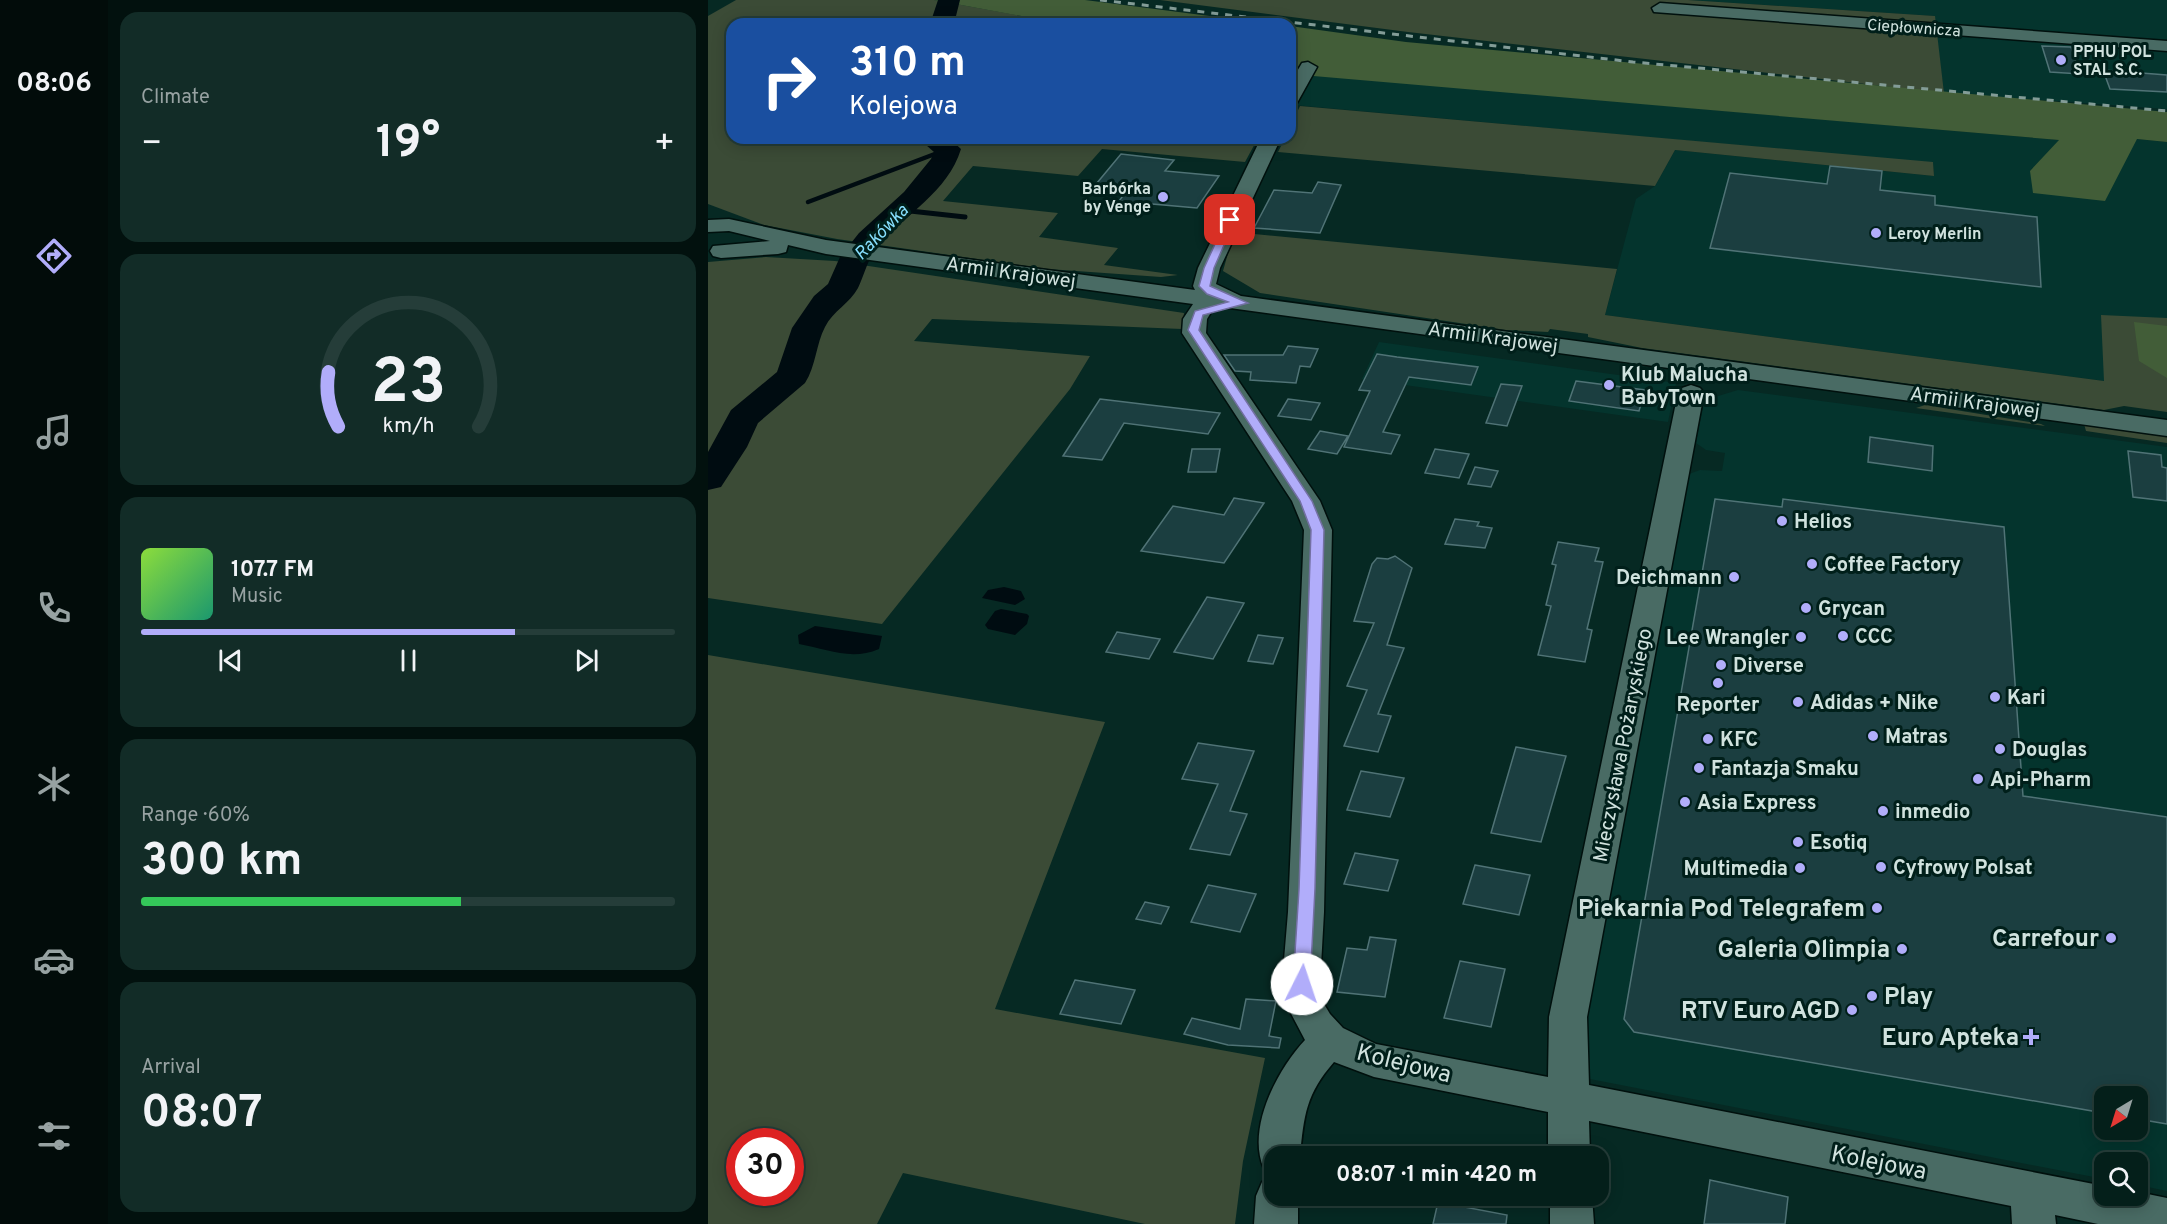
<!DOCTYPE html>
<html lang="en">
<head>
<meta charset="utf-8">
<style>
	:root { --surface:#041f1a; --page:#122c27; --text:#f1f3f6; --muted:#97a2a2; --line:#253d39; --accent:#b1adfa }
	body { margin:0; font-family:Overpass,sans-serif; background:var(--page); color:var(--text); height:100vh; display:flex; flex-direction:column; font-size:22px; white-space:nowrap }
	* { box-sizing:border-box; margin:0 }
	p { font-size:20px; color:var(--muted) }
	.icon { flex:none; width:33px; height:33px; fill:none; stroke:currentColor; stroke-width:2; stroke-linecap:round; stroke-linejoin:round }
	.map { position:relative; flex:1; overflow:hidden }
	.side { display:flex; flex-direction:column; gap:12px; padding:12px; background:#02110e; width:600px }
	.side>* { flex:none }
	.hud { position:absolute; left:18px; top:18px; width:570px; height:126px; border-radius:18px; box-shadow:0 3px 15px #0003,0 0 0 2px var(--line); background:#1a4fa0; color:#fff; overflow:hidden }
	.needle { width:39px; rotate:218deg }
	.fabs { position:absolute; left:1386px; top:1086px; display:grid; gap:12px }
	.fabs a { display:grid; place-items:center; width:54px; height:54px; border-radius:12px; background:var(--surface); box-shadow:0 3px 15px #0003,0 0 0 2px var(--line); font-size:30px }
	.speed { position:absolute; left:18px; top:1128px; display:flex; gap:12px; font-size:30px; font-weight:700; text-align:center }
	.speed>* { display:grid; place-content:center; width:78px; height:78px; border-radius:50%; background:var(--surface); box-shadow:0 3px 15px #0003,0 0 0 2px var(--line); line-height:1 }
	.speed .limit { border:9px solid #d22; background:#fff; color:#111 }
	.pin { position:absolute; display:grid; place-items:center; width:51px; height:51px; color:#fff; margin:-26px; border-radius:12px; box-shadow:0 3px 9px #0006 }
	.me { position:absolute; width:66px; margin:-33px; rotate:4deg; stroke-linejoin:round; filter:drop-shadow(0 0 4px #0008) }
	.turn { display:flex; align-items:center; gap:21px; height:126px; padding:0 24px; font-size:27px }
	.turn .icon { width:78px; height:78px; stroke-width:2.5 }
	.turn b { display:block; font-size:42px; line-height:51px }
	.big { font-size:45px; font-weight:700; line-height:1.1 }
	.side .tile { flex:1; display:flex; flex-direction:column; justify-content:center; gap:9px; min-width:0; padding:0 21px; border-radius:18px; background:var(--page) }
	.side .dial { align-items:center; gap:0 }
	.dial svg { height:156px; overflow:visible; fill:none; stroke:var(--line); stroke-width:7; stroke-linecap:round; text-anchor:middle }
	.dial text { fill:var(--text); stroke:none }
	.song { display:flex; align-items:center; gap:18px }
	.cover { width:72px; height:72px; border-radius:9px; background:linear-gradient(135deg,hsl(90 70% 55%),hsl(160 70% 35%)) }
	.played { height:6px; border-radius:3px; background:linear-gradient(90deg,var(--accent) 70%,var(--line) 70%) }
	.keys { display:flex; justify-content:space-around; direction:ltr }
	.heat { display:flex; justify-content:space-between; align-items:center; font-size:33px; direction:ltr }
	.charge { height:9px; border-radius:4px; background:linear-gradient(90deg,#34c759 60%,var(--line) 0) }
	.trip { position:absolute; left:556px; top:1146px; width:345px; height:60px; border-radius:18px; background:var(--surface); box-shadow:0 3px 15px #0003,0 0 0 2px var(--line); font-weight:700; line-height:60px; text-align:center }
	main { display:flex; flex:1; min-height:0 }
	.menu { display:flex; flex-direction:column; width:108px; justify-content:space-around; align-items:center; background:#020c0a; color:var(--muted) }
	.menu .icon { width:42px; height:42px }
	.menu .active { color:var(--accent) }
	.menu b { font-size:27px; color:var(--text) }
	.map>svg:first-child { display:block }
	.built { fill:#04342d; fill-rule:evenodd }
	.green { fill:#3b4b36; fill-rule:evenodd }
	.forest { fill:#425d38 }
	.water { fill:#000c11 }
	.lines { fill:none; stroke-linecap:round; stroke-linejoin:round }
	.stream-far1 { stroke:#000c11; stroke-width:4.5 }
	.stream { stroke:#000c11; stroke-width:5 }
	.river { fill:#000c11; fill-rule:evenodd }
	.building { fill:#1b3e40; stroke:#507376; stroke-width:1.5 }
	.minor-casing { stroke:#00100d; stroke-width:3 }
	.minor { fill:#496b64; fill-rule:evenodd }
	.rail { stroke:#839c97; stroke-width:3; stroke-dasharray:7 7; stroke-linecap:butt }
	.route { fill:#b1adfa; stroke:#7370a2; stroke-width:1.5 }
	.poi-dot { fill:#b1adfa; stroke:#001f1a; stroke-width:2 }
	.labels { text-anchor:middle; stroke-width:6; stroke-linejoin:round; paint-order:stroke }
	.far-street-label { font-size:16px; fill:#d0e2de; stroke:#001f1a }
	.far-poi-label { font-size:16px; font-weight:bold; fill:#d0e2de; stroke:#001f1a; text-anchor:start }
	.far-water-label { font-size:18px; font-style:italic; fill:#86dffe; stroke:#001f1a }
	.street-label { font-size:20px; fill:#d0e2de; stroke:#001f1a }
	.poi-label { font-size:20px; font-weight:bold; fill:#d0e2de; stroke:#001f1a; text-anchor:start }
	.near-poi-label { font-size:24px; font-weight:bold; fill:#d0e2de; stroke:#001f1a; text-anchor:end }
	.near-street-label { font-size:24px; fill:#d0e2de; stroke:#001f1a }
</style>
</head>
<body>
<main>
<nav class="menu">
<b>08:06</b>
<svg class="icon active" aria-label="directions" viewBox="0 0 24 24"><path d="M12 3l9 9-9 9-9-9zM9 14v-3h6M13 9l2 2-2 2"/></svg>
<svg class="icon" aria-label="music" viewBox="0 0 24 24"><path d="M9 18V5l10-2v13"/><circle cx="6" cy="18" r="3"/><circle cx="16" cy="16" r="3"/></svg>
<svg class="icon" aria-label="phone" viewBox="0 0 24 24"><path d="M5 4h4l2 5-3 2q2 4 5 5l2-3 5 2v4C11 20 4 13 5 4z"/></svg>
<svg class="icon" aria-label="climate" viewBox="0 0 24 24"><path d="M12 3v18M4 7l16 10M4 17L20 7"/></svg>
<svg class="icon" aria-label="car" viewBox="0 0 24 24"><path d="M5 17H2v-5l4-1 3-4h7l3 4 3 1v5h-3M9 17h6M6 11h13"/><circle cx="7" cy="17" r="2"/><circle cx="17" cy="17" r="2"/></svg>
<svg class="icon" aria-label="filters" viewBox="0 0 24 24"><path d="M4 7h16M4 17h16"/><circle cx="9" cy="7" r="2"/><circle cx="15" cy="17" r="2"/></svg>
</nav>
<section class="side">
<div class="tile"><p>Climate</p>
<div class="heat"><a>−</a><b class="big">19°</b><a>+</a></div>
</div>
<div class="tile dial"><svg viewBox="0 0 100 80">
<path d="M14 69A42 42 0 1 1 86 69"/>
<path d="M14 69A42 42 0 0 1 9 41" stroke="#b1adfa"/>
<text x="50" y="56" font-size="32" font-weight="700">23</text>
<text x="50" y="72" font-size="11">km/h</text>
</svg></div>
<div class="tile">
<div class="song"><i class="cover"></i><div><b>107.7 FM</b><p>Music</p></div></div>
<div class="played"></div>
<div class="keys"><svg class="icon" aria-label="previous" viewBox="0 0 24 24"><path d="M18 5L8 12l10 7zM5 5v14"/></svg><svg class="icon" aria-label="pause" viewBox="0 0 24 24"><path d="M8 5v14M16 5v14"/></svg><svg class="icon" aria-label="next" viewBox="0 0 24 24"><path d="M6 5l10 7-10 7zM19 5v14"/></svg></div>
</div>
<div class="tile"><p>Range · 60%</p><b class="big">300 km</b><div class="charge"></div></div>
<div class="tile"><p>Arrival</p><b class="big">08:07</b></div>
</section>
<div class="map">
<svg width="1459" height="1224" viewBox="0 0 1459 1224">
	<rect width="100%" height="100%" fill="#062923"/>
	<path class="built" d="M980 0H1459V109L1236 93 1226 16Z
		M605 75 1352 140 1322 171 1429 139 1459 142V326L1396 381 897 315 928 199 947 186 967 150 1226 176 1225 163 586 105Z
		M671 342 968 383 960 422 654 379Z
		M1030 390 1459 447V1191L1430 1185V1162H1396V1179L882 1079 871 1023 981 474 992 470 1014 471 1017 453 998 450 988 443 991 426 997 400ZM1396 1096H1430V1130H1396Z"/>
	<path class="green" d="M28 0H226L341 21 337 24H24V138H550L537 162 394 149 370 176 265 166 235 201 350 213 331 237 410 248 396 265 470 275 453 277 340 269 129 239 56 225 0 204V16Z
		M452 0H980L1227 16 1236 93 700 32Z
		M592 106 1225 162 1226 176 967 150 947 186 570 152 577 138H582V127Z
		M526 232 909 269 897 315 1396 381 1393 315 1459 318V412L1416 406 1396 410 934 348 880 337V334L842 329 840 332 798 330 552 293 515 271Z
		M58 257 127 261 449 309 476 313 474 329 224 319 206 341 382 356 362 389 174 624 0 598V262Z
		M1217 405 1333 424 1337 426 1208 408Z
		M1376 424 1459 434V443L1378 431Z
		M0 655 397 722 287 1009 557 1058 535 1161 527 1224H437L195 1173 169 1224H0ZM32 1142H82V1192H32Z"/>
	<path class="forest" d="M226 0H377L564 24H337L340 21Z
		M582 26 698 42 1459 112V142L1429 139 1397 201 1325 193 1322 171 1351 140 582 74Z
		M1426 322 1459 326V378L1431 361Z"/>
	<path class="water" d="M296 587 313 591 317 599 307 605 274 598 280 590Z
		M293 609 319 614 321 616 319 624 307 635 280 629 277 625 287 611Z
		M107 626 174 636 171 649C143 661 119 649 91 644L90 635Z"/>
	<g class="lines">
		<path class="stream-far1" d="M100 202 240 149"/>
		<path class="stream" d="M193 210 257 217"/>
		<path class="river" d="M230 0H252L246 24H222Z
			M210 138H241L253 149C240 192 197 214 170 247 159 260 157 273 150 288 142 303 125 311 117 327 108 344 108 366 97 383L50 423 39 447 13 487 0 490V452L23 410 69 372 84 328 106 296 120 284 132 257 151 233 196 192 223 159 226 152Z"/>
	</g>
	<path class="building" d="M1334 46 1363 47 1372 74 1342 72Z
		M1395 70 1459 75V92L1402 89Z
		M413 154 466 160 457 171 511 176 489 208 411 201 417 193 384 189Z
		M1122 166 1174 171 1172 190 1227 196V205L1329 217 1333 287 1002 248 1022 173 1119 184Z
		M610 182 633 185 612 233 546 228 566 190 604 193Z
		M580 346 610 349 602 367 592 366 588 383 542 380 543 372 527 371 516 355H575Z
		M669 354 689 357 770 367 763 385 701 377 675 432 692 435 683 454 636 447 662 391 651 390Z
		M868 381 937 390 931 411 861 401Z
		M793 384 814 386 799 426 778 423Z
		M392 399 442 405 512 413 500 434 416 423 394 460 355 456Z
		M580 399 612 403 603 420 570 416Z
		M612 431 640 436 629 454 600 449Z
		M1162 437 1225 446 1224 471 1160 462Z
		M484 449H512L508 472H480Z
		M727 449 761 454 751 478 717 473Z
		M1420 451 1453 455 1454 467 1459 468V501L1425 497Z
		M767 467 790 471 783 487 760 484Z
		M526 498 556 503 516 563 433 551 465 506 516 515Z
		M1007 499 1074 507 1075 499 1296 527 1315 796 1459 817V1124L1430 1119V1096H1396V1113L926 1032 916 1019Z
		M747 519 771 522 769 526 784 528 777 548 737 544Z
		M850 542 891 548 887 561 895 562 879 629 884 630 877 662 830 655 843 606 838 605 848 565 844 564Z
		M687 556 704 568 679 645 696 648 670 714 683 716 670 752 636 746 659 690 639 686 666 623 646 621 664 564 669 558 680 559Z
		M499 597 536 603 505 659 466 652Z
		M409 632 452 639 441 659 398 652Z
		M550 635 575 638 565 664 540 661Z
		M490 743 546 751 522 811 539 814 522 855 482 849 510 784 474 779Z
		M808 747 858 756 833 842 783 833Z
		M653 771 696 778 682 817 639 810Z
		M647 853 690 860 680 891 636 884Z
		M767 865 822 875 811 915 755 904Z
		M500 885 548 894 532 932 483 922Z
		M437 902 461 907 453 924 428 919Z
		M662 937 688 940 677 997 629 992 639 948 659 950Z
		M752 961 797 969 783 1027 736 1018Z
		M367 980 427 990 413 1024 352 1014Z
		M538 999 568 1001 561 1036 573 1038 571 1048 520 1045 476 1034 484 1018 532 1029Z
		M1002 1180 1080 1197 1077 1224H996Z
		M730 1202 799 1215 798 1224H725Z"/>
	<g class="lines">
		<g class="minor-casing">
			<path id="minor" d="M952 3 1459 41V51L946 12 944 8Z
				M600 62 609 67 589 103 582 105V83L594 63Z
				M553 138H573L512 268 508 284 533 296 1459 420V436L507 306 499 319 498 333 612 501 624 530 616 912 612 984 616 1004 622 1014 635 1028 668 1044 840 1077 841 1017 970 393 974 388 983 385 992 388 996 393 879 1017 881 1085 1396 1186V1196H1430V1192L1459 1198V1224H1390L1347 1215 1348 1224H1304L1303 1206 881 1121 882 1156H840V1112L666 1077 626 1062C598 1094 596 1115 592 1156H567V1173L556 1169C538 1129 569 1070 597 1040L578 1004 574 984 580 912 596 530 584 501 474 333 475 319 485 304 118 254 80 245 78 252 70 254 13 258 5 256 2 251 5 246 62 241 21 231 0 232V220L21 219 118 240 487 290 485 286 490 268Z
				M567 1177V1196H590V1224H546L548 1196 554 1182Z
				M842 1196H884L886 1224H842Z"/>
		</g>
		<use href="#minor" class="minor"/>
		<path class="rail" d="M392 0 925 62 1459 111"/>
	</g>
	<path class="route" d="M519 218 527 220 506 268 502 286 540 303 495 315 491 330 604 501 616 530 607 889 602 984 600 989H587L585 984 591 889 603 530 592 501 480 330 487 311 520 302 499 294 491 286 496 268Z"/>
	<g class="poi-dot">
		<circle cx="1353" cy="60" r="6"/>
		<circle cx="455" cy="197" r="6"/>
		<circle cx="1168" cy="233" r="6"/>
		<circle cx="901" cy="385" r="6"/>
		<circle cx="1074" cy="521" r="6"/>
		<circle cx="1104" cy="564" r="6"/>
		<circle cx="1026" cy="577" r="6"/>
		<circle cx="1098" cy="608" r="6"/>
		<circle cx="1135" cy="636" r="6"/>
		<circle cx="1093" cy="637" r="6"/>
		<circle cx="1013" cy="665" r="6"/>
		<circle cx="1010" cy="683" r="6"/>
		<circle cx="1287" cy="697" r="6"/>
		<circle cx="1090" cy="702" r="6"/>
		<circle cx="1165" cy="736" r="6"/>
		<circle cx="1000" cy="739" r="6"/>
		<circle cx="1292" cy="749" r="6"/>
		<circle cx="991" cy="768" r="6"/>
		<circle cx="1270" cy="779" r="6"/>
		<circle cx="977" cy="802" r="6"/>
		<circle cx="1175" cy="811" r="6"/>
		<circle cx="1090" cy="842" r="6"/>
		<circle cx="1173" cy="867" r="6"/>
		<circle cx="1092" cy="868" r="6"/>
		<circle cx="1169" cy="908" r="6"/>
		<circle cx="1403" cy="938" r="6"/>
		<circle cx="1194" cy="949" r="6"/>
		<circle cx="1164" cy="996" r="6"/>
		<circle cx="1144" cy="1010" r="6"/>
		<path d="M1320 1028h6v6h6v6h-6v6h-6v-6h-6v-6h6z"/>
	</g>
	<g class="labels">
		<g class="far-street-label">
			<text transform="translate(1206 27) rotate(4)" y="6">Ciepłownicza</text>
		</g>
		<g class="far-poi-label">
			<text x="1365" y="57">PPHU POL<tspan x="1365" dy="18">STAL S.C.</tspan></text>
			<text x="443" y="194" text-anchor="end">Barbórka<tspan x="443" dy="18">by Venge</tspan></text>
			<text x="1180" y="239">Leroy Merlin</text>
		</g>
		<g class="far-water-label">
			<text transform="translate(173 232) rotate(-46)" y="6">Rakówka</text>
		</g>
		<g class="street-label">
			<text transform="translate(303 272) rotate(8)" y="7">Armii Krajowej</text>
			<text transform="translate(785 337) rotate(8)" y="7">Armii Krajowej</text>
			<text transform="translate(1267 402) rotate(8)" y="7">Armii Krajowej</text>
			<text transform="translate(914 745) rotate(-79)" y="7">Mieczysława Pożaryskiego</text>
		</g>
		<g class="poi-label">
			<text x="913" y="381">Klub Malucha<tspan x="913" dy="23">BabyTown</tspan></text>
			<text x="1086" y="528">Helios</text>
			<text x="1116" y="571">Coffee Factory</text>
			<text x="1014" y="584" text-anchor="end">Deichmann</text>
			<text x="1110" y="615">Grycan</text>
			<text x="1147" y="643">CCC</text>
			<text x="1081" y="644" text-anchor="end">Lee Wrangler</text>
			<text x="1025" y="672">Diverse</text>
			<text x="1299" y="704">Kari</text>
			<text x="1102" y="709">Adidas + Nike</text>
			<text x="1010" y="711" text-anchor="middle">Reporter</text>
			<text x="1177" y="743">Matras</text>
			<text x="1012" y="746">KFC</text>
			<text x="1304" y="756">Douglas</text>
			<text x="1003" y="775">Fantazja Smaku</text>
			<text x="1282" y="786">Api-Pharm</text>
			<text x="989" y="809">Asia Express</text>
			<text x="1187" y="818">inmedio</text>
			<text x="1102" y="849">Esotiq</text>
			<text x="1185" y="874">Cyfrowy Polsat</text>
			<text x="1080" y="875" text-anchor="end">Multimedia</text>
		</g>
		<g class="near-poi-label">
			<text x="1157" y="916">Piekarnia Pod Telegrafem</text>
			<text x="1391" y="946">Carrefour</text>
			<text x="1182" y="957">Galeria Olimpia</text>
			<text x="1176" y="1004" text-anchor="start">Play</text>
			<text x="1132" y="1018">RTV Euro AGD</text>
			<text x="1311" y="1045">Euro Apteka</text>
		</g>
		<g class="near-street-label">
			<text transform="translate(696 1063) rotate(14)" y="8">Kolejowa</text>
			<text transform="translate(1171 1162) rotate(11)" y="8">Kolejowa</text>
		</g>
	</g>
</svg>
<div class="fabs">
<a><svg class="needle" viewBox="-14 -14 28 28"><path d="M0-13l5 13h-10z" fill="#e53935"/><path d="M0 13l5-13h-10z" fill="#97a2a2"/></svg></a>
<a><svg class="icon" aria-label="search" viewBox="0 0 24 24"><circle cx="10" cy="10" r="6"/><path d="M15 15l6 6"/></svg></a>
</div>
<div class="speed"><div class="limit">30</div></div>
<div class="pin" style="left:522px;top:220px;background:#d93025"><svg class="icon" aria-label="arrive" viewBox="0 0 24 24"><path d="M6 21V4h12l-3 4 3 4H6"/></svg></div>
<svg class="me" style="left:594px;top:984px" viewBox="-20 -20 40 40"><circle r="19" fill="#fff"/><path d="M0-13L10 11 0 6-10 11z" fill="#b1adfa"/></svg>
<div class="trip">08:07 · 1 min · 420 m</div>
<div class="hud">
<div class="turn"><svg class="icon" aria-label="right" viewBox="0 0 24 24"><path d="M7 20v-9h11M14 6l5 5-5 5"/></svg><div><b>310 m</b>Kolejowa</div></div>
</div>
</div>
</main>
</body>
</html>
